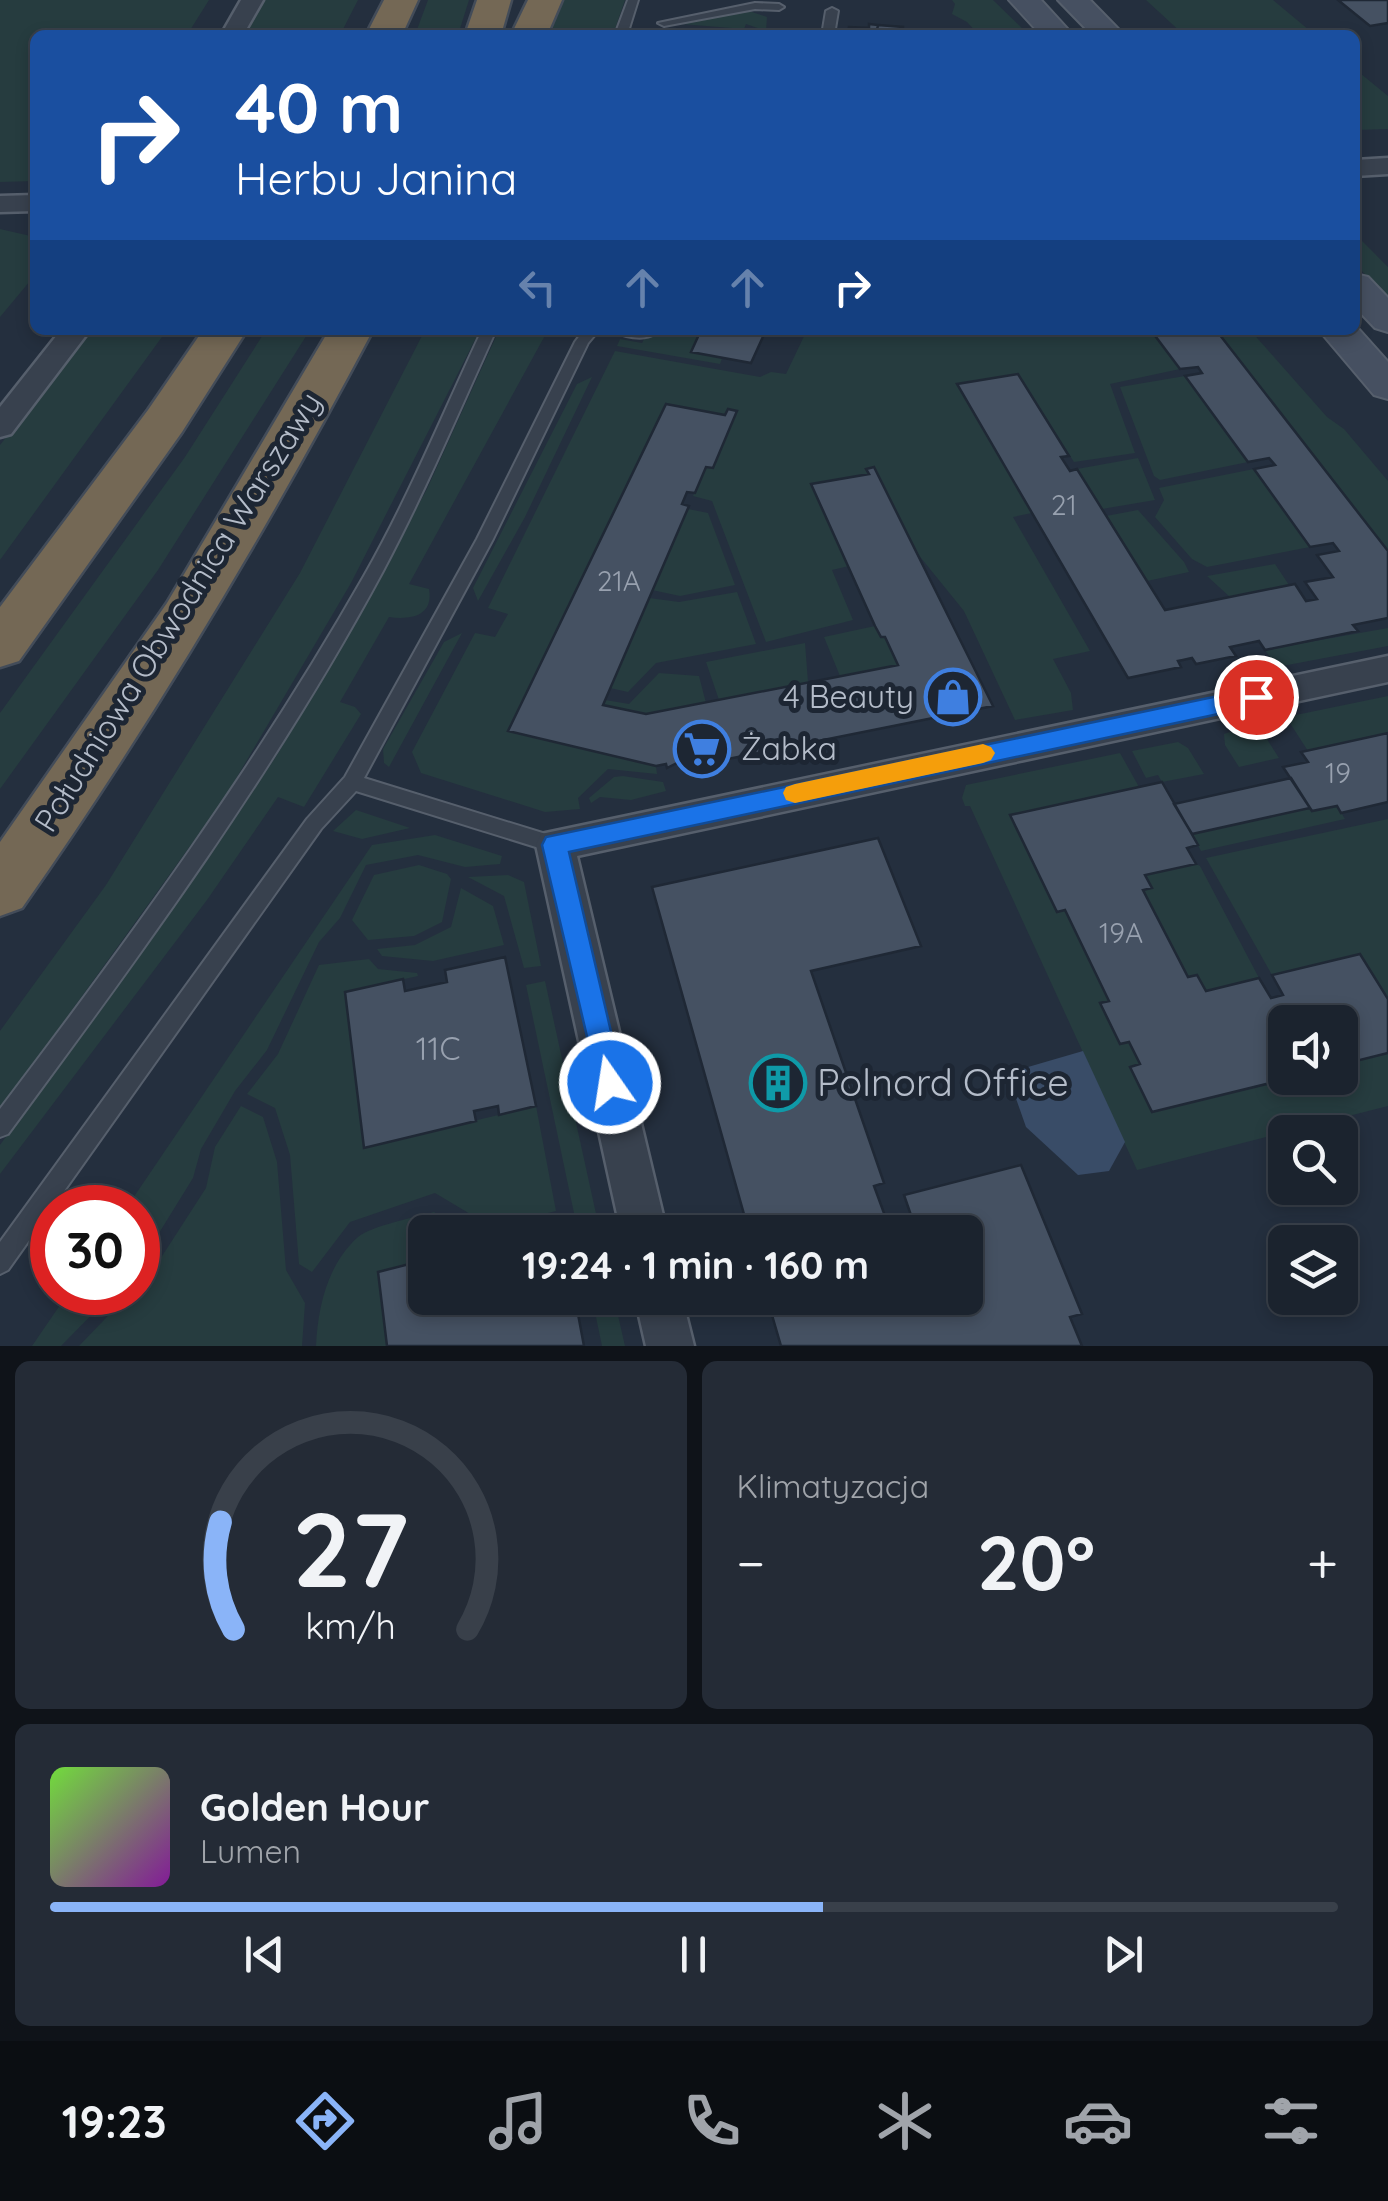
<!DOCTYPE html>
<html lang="pl">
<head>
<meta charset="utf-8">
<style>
	:root { --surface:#1b232e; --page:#242b36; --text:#f1f3f6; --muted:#a0a4aa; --line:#39404a; --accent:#8ab4f8 }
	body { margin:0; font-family:Quicksand,sans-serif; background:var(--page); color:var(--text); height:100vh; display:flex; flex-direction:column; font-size:38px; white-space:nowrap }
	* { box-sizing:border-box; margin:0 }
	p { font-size:32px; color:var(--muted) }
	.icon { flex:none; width:55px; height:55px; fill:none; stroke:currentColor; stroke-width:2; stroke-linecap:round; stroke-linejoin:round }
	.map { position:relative; height:1346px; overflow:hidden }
	.drawer { display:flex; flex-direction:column; gap:15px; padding:15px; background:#0f1319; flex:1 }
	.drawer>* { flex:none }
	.banner { position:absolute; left:30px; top:30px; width:1330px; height:305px; border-radius:15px; box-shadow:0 5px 15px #0003,0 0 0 2px var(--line); background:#1a4fa0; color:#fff; overflow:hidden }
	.buttons { position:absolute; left:1268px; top:1005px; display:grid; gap:20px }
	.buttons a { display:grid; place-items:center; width:90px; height:90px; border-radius:15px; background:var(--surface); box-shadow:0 5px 15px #0003,0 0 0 2px var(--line); font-size:50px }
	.speed { position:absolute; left:30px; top:1185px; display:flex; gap:20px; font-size:50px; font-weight:700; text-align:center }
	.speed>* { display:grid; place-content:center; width:130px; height:130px; border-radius:50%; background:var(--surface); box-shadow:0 5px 15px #0003,0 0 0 2px var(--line); line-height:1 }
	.speed .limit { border:15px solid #d22; background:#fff; color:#111 }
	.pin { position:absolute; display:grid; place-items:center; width:85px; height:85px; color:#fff; margin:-42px; border:5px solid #fff; border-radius:50%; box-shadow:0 2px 10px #0007 }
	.me { position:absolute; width:110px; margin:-55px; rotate:347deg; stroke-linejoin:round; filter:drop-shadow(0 0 8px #0008) }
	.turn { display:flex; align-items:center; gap:35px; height:210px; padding:0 40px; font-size:45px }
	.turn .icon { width:130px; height:130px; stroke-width:2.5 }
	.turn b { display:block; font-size:70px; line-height:85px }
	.lanes { display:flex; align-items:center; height:95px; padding:0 40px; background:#0003; justify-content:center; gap:50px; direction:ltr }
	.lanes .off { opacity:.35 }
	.big { font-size:75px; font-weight:800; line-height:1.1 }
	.drawer .card { flex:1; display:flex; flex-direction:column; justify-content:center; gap:15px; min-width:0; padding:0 35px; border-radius:15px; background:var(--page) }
	.drawer .dial { align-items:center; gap:0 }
	.dial svg { height:260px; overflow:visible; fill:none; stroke:var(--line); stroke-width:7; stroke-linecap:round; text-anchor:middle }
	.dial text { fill:var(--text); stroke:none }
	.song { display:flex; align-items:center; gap:30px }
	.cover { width:120px; height:120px; border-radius:15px; background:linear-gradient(135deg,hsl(100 70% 55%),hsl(290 70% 35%)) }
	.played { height:10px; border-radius:5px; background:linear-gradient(90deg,var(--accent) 60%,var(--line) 60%) }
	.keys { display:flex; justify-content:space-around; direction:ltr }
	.heat { display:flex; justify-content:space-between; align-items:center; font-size:55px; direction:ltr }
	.drawer .tiles { flex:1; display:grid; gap:15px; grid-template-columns:1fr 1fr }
	.card:last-child { grid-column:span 2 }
	.trip { position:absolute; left:408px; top:1215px; width:575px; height:100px; border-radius:15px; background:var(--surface); box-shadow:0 5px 15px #0003,0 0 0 2px var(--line); font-weight:800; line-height:100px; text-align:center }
	.dock { display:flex; height:160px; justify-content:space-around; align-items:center; background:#0b0e12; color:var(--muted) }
	.dock .icon { width:70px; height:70px }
	.dock .on { color:var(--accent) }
	.dock b { font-size:45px; color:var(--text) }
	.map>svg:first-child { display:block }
	.green { fill:#263c3f }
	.water { fill:#394c67 }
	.building { fill:#455162; stroke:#1f2835; stroke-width:2.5 }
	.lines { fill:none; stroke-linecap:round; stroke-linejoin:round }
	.service-casing { stroke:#565f6c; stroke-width:4 }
	.minor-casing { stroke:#565f6c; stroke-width:5 }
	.secondary-casing { stroke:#565f6c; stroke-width:4 }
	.motorway-casing { stroke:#434c59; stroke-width:5 }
	.service { fill:#38414e; fill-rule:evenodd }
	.minor { fill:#38414e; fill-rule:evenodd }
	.secondary { fill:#465061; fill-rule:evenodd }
	.motorway { fill:#746855; fill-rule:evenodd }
	.route { fill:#1a73e8; stroke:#114b97; stroke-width:2.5 }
	.slow { fill:#f59e0b }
	.labels { text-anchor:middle; stroke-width:10; stroke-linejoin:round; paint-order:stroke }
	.number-label { font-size:28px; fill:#98a1af }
	.street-label { font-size:32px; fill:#b4bcc9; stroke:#1d2633 }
	.poi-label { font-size:32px; fill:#b4bcc9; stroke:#1d2633; text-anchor:end }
	.near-number-label { font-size:32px; fill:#98a1af }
	.near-poi-label { font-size:38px; fill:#b4bcc9; stroke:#1d2633; text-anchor:start }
</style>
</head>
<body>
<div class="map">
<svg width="1388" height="1346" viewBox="0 0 1388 1346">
	<rect width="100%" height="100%" fill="#242f3e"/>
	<path class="green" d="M0 0H209L187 35H35V181L0 182Z
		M262 0H358L340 35H242Z
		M428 0H469L458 35H415Z
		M564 0H625L613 35H548Z
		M952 0H993L1029 35H979L967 22 952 14 955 4Z
		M1146 0H1273L1315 35H1184Z
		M746 10 767 17 766 31 746 24 744 29 681 24Z
		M1355 69 1388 96V129L1355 130Z
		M0 229 35 237V275L0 317Z
		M1355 234 1388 267V298L1355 264Z
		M92 330H167L0 560V445Z
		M266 330H310L158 570 0 789V713L185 457Z
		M425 330H480L351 583 224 799 0 1110V1031L106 885 300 573Z
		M499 330H548L409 584 429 589C434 617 409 620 389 617L340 702 355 707 361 714 304 807 278 797 207 900 0 1174V1145L183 891 275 758 324 677 427 489Z
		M649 330H701L722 358 720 364 617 346 620 339 642 343Z
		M807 330H1169L1154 333 1180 369 1110 384 1135 453 1074 462 1018 374 958 384 1032 513 1013 517 1090 651 1053 659 1071 693 1073 710 1015 720 964 611 917 553 874 467 867 469 869 474 812 484 849 566 832 570 853 620 766 642 712 501 693 496 706 467 713 468 725 415 509 730 656 766 657 774 608 769 578 798 580 809 545 812 421 773 412 752 475 633 495 637 508 614 488 608 615 351 760 377 771 372 786 374Z
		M1216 330H1250L1327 417 1344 429 1388 481V551Z
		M1185 376 1248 462 1160 480 1154 476 1120 387Z
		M592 377 525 517 478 601 473 588 577 384Z
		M1138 458 1155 500 1102 509 1077 469Z
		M1254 469 1310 547 1207 567 1192 559 1155 517 1164 500 1159 488Z
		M688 509 708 513 735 585 680 596 652 590Z
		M1138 510 1184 562 1189 572 1147 581 1106 516Z
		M1275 564 1289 585 1230 597 1207 576Z
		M737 592 756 644 656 663 628 692 610 688 649 598 679 602Z
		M875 626 881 637H885L898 665 840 676 824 637Z
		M1388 628V646L1277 667 1265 650Z
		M462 633 389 767 384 763 383 749 444 642Z
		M805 643 808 682 719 700 706 662Z
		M659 673 699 676 706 703 646 714 603 705 605 700 629 704Z
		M1388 696V733L1308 751 1286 717Z
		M1248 726 1254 735 1263 733 1279 758 1239 767 1225 745 1224 734Z
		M1178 742 1188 748 1204 774 1162 782 1158 775 1146 778 1132 751Z
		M1120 753 1139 787 1010 815 1056 912 1065 910 1109 1000 1100 1003 1119 1044 1129 1042 1140 1064 1131 1067 1152 1112 1291 1078H1340V1065L1388 1053V1106L1137 1170 970 806H965L962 798 966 785Z
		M623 776 663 782 666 791 631 800 600 797 591 803 589 798 614 777Z
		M1337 806 1345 819 1201 851 1192 834 1310 808 1312 811Z
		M356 810 410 828 362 839 333 831Z
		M1388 819V999L1360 954 1272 975 1206 858Z
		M435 835 502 856 500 864 465 867 418 855 366 865 340 918 319 942 267 1050 235 1091 201 1149 193 1178 138 1267V1208L127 1207 372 845Z
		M1196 864 1200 866 1259 978 1206 991 1197 975 1188 977 1143 890 1151 888 1145 875Z
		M419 865 447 874 451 879 442 922 414 936 368 940 352 920 374 875Z
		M508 875 524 882 541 966 524 968 504 896 468 877Z
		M461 888 493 906 504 945 433 961 382 956 377 949 415 945 451 927Z
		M369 959 378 969 417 973 418 976 345 992 364 1147 536 1106 556 1211 492 1227 435 1193 350 1222 312 1272 299 1264 290 1155 275 1108 247 1094 278 1054 319 965Z
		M545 981 600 1232H578L526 985Z
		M241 1106 263 1117 277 1162 286 1270 305 1303 302 1346H79L130 1293 138 1292V1285L155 1267 206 1188 215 1147Z
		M434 1212 466 1232H425V1260L378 1272 387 1346H316C318 1307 327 1265 358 1237 371 1226 416 1217 434 1212Z
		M69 1292 113 1293 61 1346H32Z
		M592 1298H614L625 1346H602Z"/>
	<path class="water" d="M1083 1051 1125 1142 1109 1171 1078 1175 1026 1127 1007 1073Z"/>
	<path class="building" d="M1338 0H1388V23L1370 26Z
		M869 24 878 25 876 35H848L849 27 869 28Z
		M878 25 903 27V31L950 35H876Z
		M677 29 737 32 675 35Z
		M701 330H766L751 363 691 352Z
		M1169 330H1216L1388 551V618L1353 625 1358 631 1265 650 1259 641 1230 647 1236 656 1196 664 1192 658 1183 660 1178 661 1181 667 1128 678 957 384 1018 374 1069 456 1061 457 1070 471 1077 469 1165 610 1295 584 1306 601 1317 599 1305 582 1333 577 1317 555 1339 551 1333 543 1310 547 1254 469 1275 465 1269 458 1248 462 1185 376 1202 373 1198 367 1180 369 1153 333Z
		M666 404 725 415 728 409 737 411 713 468 706 467 695 493 687 492 682 504 689 506 603 705 646 714 898 665 885 637H881L875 626 811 484 869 474 866 469 874 467 993 706 698 765 681 761 667 768 666 764 656 766 508 731Z
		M1388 733V802L1341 813 1337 806 1312 811 1283 767 1308 762 1301 752Z
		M1291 778 1310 808 1192 834 1174 804Z
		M1162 782 1198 845 1187 848 1196 864 1145 875 1152 888 1143 890 1188 977 1197 975 1206 991 1259 978 1271 998 1283 995 1272 975 1360 954 1388 999V1053L1340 1065V1022H1285V1078H1291L1152 1112 1130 1067 1140 1064 1129 1042 1120 1044 1100 1003 1109 1001 1065 910 1057 912 1010 815Z
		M878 838 921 946 811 971 884 1183 874 1186 888 1224 912 1218 904 1195 1021 1165 1082 1314 1070 1317 1082 1346H781L767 1298H965V1232H749L652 887Z
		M505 957 536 1106 499 1115 498 1106 474 1111 476 1121 364 1148 345 992 403 979 405 991 447 982 445 970Z
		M425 1260V1298H575L584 1346H387L378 1272Z"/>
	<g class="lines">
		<g class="service-casing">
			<path id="service" d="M628 0H638L627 35H615Z
				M755 3 779 4 784 7 779 10 755 9 664 26 658 23Z
				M832 8 838 11 834 35H822L826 11Z
				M482 330H496C459 411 425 492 383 571 276 770 142 953 8 1134L0 1137V1109C130 938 257 764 364 576 409 497 443 413 482 330Z
				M584 330H599L588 343 493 539 364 778 562 839 565 845 562 851 555 853 356 791 321 829 8 1270 0 1274V1242L307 819 345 777 477 539 575 342Z
				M612 330H648L654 334C645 341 621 337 612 330Z"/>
		</g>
		<g class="minor-casing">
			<path id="minor" d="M241 0H263L243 35H221Z
				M1388 158V174L1355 176V160Z
				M35 195V211L0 212V196Z
				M61 330H90L11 434 0 437V407Z
				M1388 656V682L577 856 667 1232H621L536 845 541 834Z
				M635 1298H682L694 1346H646Z"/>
		</g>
		<g class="secondary-casing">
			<path id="secondary" d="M1009 0H1041L1073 35H1041Z
				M1058 0H1090L1124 35H1092Z
				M1355 274 1368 277 1388 298V332L1375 328 1355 307Z
				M1355 325 1388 362V399L1374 395 1319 330H1355Z"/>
		</g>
		<g class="motorway-casing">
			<path id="motorway" d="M384 0H418L402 35H366Z
				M477 0H511L501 35H465Z
				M528 0H562L547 35H511Z
				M203 330H247L182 432 19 661 0 667V607L148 410Z
				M329 330H373C267 530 152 723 22 908L0 916V842L167 603Z"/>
		</g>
		<use href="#service" class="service"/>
		<use href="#minor" class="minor"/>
		<use href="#secondary" class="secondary"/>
		<use href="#motorway" class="motorway"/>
	</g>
	<path class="route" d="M1256 688 1267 697 1256 706 569 852 623 1083 619 1092 610 1096 600 1092 542 845 546 837Z"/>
	<path class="slow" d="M983 744 991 747 995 753 991 760 983 763 795 803 786 800 783 793 786 787 795 784Z"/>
	<defs>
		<g id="shop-ring" transform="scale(2.875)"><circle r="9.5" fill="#1d2633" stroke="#3f7fe0" stroke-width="1.5"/><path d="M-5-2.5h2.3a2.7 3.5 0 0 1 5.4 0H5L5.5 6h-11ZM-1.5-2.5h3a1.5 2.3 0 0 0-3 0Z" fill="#3f7fe0"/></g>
		<g id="supermarket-ring" transform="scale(2.875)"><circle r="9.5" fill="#1d2633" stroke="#3f7fe0" stroke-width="1.5"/><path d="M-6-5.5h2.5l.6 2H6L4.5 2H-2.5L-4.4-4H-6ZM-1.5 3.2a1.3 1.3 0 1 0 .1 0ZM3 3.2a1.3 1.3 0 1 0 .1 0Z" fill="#3f7fe0"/></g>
		<g id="building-ring" transform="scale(2.875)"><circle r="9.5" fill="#1d2633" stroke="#0f9aa8" stroke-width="1.5"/><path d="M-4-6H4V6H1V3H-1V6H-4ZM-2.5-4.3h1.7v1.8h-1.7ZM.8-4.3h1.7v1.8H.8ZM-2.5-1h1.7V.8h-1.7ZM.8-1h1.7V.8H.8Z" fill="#0f9aa8"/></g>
	</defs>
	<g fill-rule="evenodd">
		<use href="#shop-ring" x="953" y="697"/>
		<use href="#supermarket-ring" x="702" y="749"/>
		<use href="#building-ring" x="778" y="1083"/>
	</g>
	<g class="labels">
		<g class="number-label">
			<text x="1064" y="515">21</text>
			<text x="619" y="591">21A</text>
			<text x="1338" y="783">19</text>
			<text x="1121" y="943">19A</text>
		</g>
		<g class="street-label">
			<text transform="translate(178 612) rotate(-58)" y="11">Południowa Obwodnica Warszawy</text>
		</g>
		<g class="poi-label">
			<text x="914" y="708">4 Beauty</text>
			<text x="741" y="760" text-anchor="start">Żabka</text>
		</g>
		<g class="near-number-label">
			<text x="438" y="1060">11C</text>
		</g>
		<g class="near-poi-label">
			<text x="817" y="1096">Polnord Office</text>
		</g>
	</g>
</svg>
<div class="buttons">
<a><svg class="icon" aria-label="sound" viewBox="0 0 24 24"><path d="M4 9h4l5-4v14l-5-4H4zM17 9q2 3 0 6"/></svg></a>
<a><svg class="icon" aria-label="search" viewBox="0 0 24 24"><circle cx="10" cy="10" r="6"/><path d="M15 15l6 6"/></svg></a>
<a><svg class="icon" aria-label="layers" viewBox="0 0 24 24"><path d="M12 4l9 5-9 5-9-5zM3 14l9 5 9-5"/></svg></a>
</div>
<div class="speed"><div class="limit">30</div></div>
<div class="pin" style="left:1256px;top:697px;background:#d93025"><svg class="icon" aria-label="arrive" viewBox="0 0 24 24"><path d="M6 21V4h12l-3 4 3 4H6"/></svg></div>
<svg class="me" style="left:610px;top:1083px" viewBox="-20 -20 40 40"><circle r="17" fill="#1a73e8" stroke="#fff" stroke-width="3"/><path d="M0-11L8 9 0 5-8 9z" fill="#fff"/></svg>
<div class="trip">19:24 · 1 min · 160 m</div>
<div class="banner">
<div class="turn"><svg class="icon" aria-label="right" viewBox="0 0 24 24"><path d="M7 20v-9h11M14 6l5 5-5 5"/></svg><div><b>40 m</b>Herbu Janina</div></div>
<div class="lanes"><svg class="icon off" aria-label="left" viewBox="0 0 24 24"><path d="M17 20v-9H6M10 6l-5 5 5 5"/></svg><svg class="icon off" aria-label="ahead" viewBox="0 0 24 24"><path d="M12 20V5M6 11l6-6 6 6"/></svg><svg class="icon off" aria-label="ahead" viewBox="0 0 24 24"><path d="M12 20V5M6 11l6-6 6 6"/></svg><svg class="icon" aria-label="right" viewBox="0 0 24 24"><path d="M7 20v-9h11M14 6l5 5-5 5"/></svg></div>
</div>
</div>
<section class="drawer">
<div class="tiles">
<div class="card dial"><svg viewBox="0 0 100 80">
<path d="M14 69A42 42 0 1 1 86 69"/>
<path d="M14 69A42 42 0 0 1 10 36" stroke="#8ab4f8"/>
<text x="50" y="56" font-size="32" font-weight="700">27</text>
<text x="50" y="72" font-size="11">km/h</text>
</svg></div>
<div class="card"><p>Klimatyzacja</p>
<div class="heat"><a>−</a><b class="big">20°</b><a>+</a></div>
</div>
<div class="card">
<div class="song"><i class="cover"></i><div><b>Golden Hour</b><p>Lumen</p></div></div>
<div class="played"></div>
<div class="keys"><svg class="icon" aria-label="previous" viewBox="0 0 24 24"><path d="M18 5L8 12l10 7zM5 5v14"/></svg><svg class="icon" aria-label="pause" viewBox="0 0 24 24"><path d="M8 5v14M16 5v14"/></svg><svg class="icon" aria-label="next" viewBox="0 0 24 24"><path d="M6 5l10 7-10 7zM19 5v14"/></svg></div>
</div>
</div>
</section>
<nav class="dock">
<b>19:23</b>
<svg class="icon on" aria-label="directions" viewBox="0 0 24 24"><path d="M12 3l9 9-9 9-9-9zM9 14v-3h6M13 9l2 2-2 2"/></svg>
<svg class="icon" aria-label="music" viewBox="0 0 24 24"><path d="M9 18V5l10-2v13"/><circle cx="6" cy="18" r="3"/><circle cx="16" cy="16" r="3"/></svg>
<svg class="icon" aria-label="phone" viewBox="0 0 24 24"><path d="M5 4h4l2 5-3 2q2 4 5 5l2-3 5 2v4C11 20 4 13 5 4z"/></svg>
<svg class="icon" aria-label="climate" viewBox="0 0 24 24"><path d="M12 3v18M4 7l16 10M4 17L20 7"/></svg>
<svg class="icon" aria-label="car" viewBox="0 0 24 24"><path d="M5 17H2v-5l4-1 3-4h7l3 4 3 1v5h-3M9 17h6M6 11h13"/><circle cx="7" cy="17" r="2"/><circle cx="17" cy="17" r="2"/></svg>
<svg class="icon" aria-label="filters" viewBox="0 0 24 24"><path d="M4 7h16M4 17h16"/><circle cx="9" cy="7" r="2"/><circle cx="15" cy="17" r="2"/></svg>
</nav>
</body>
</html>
